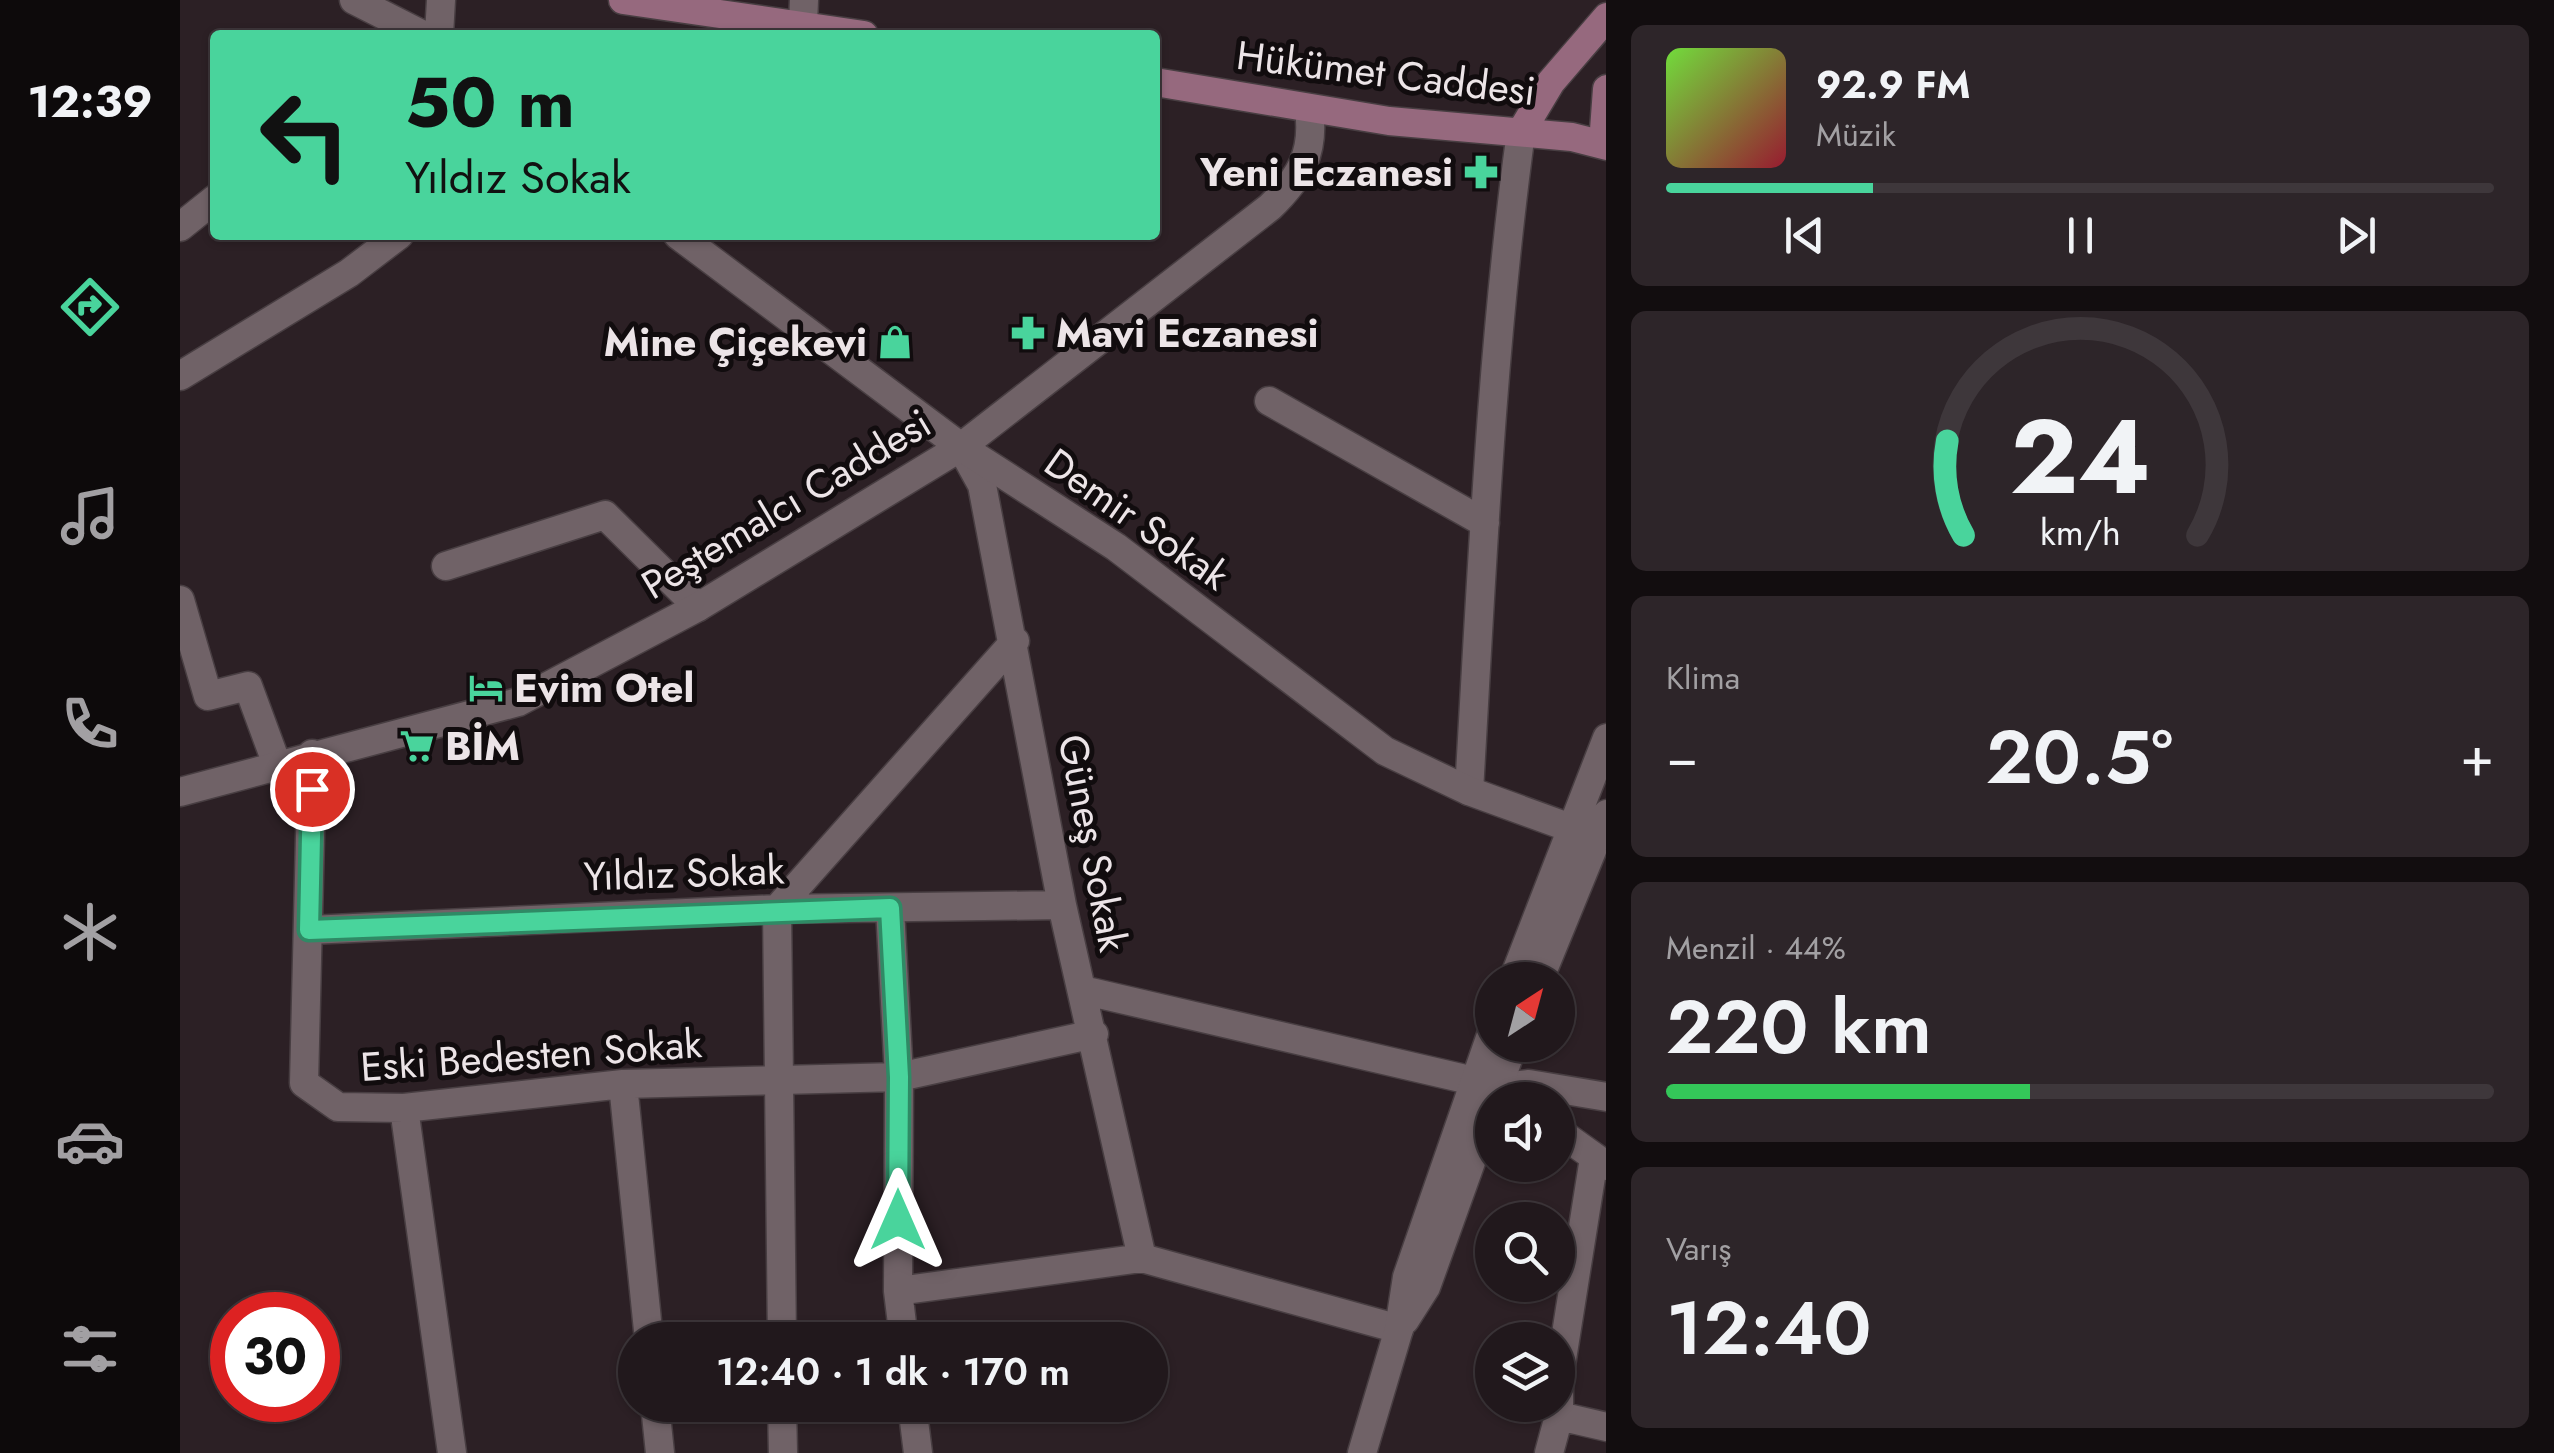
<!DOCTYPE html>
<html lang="tr">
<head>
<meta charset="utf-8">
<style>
	:root { --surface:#21181c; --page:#2d2529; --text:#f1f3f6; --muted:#a2a0a3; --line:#3e373b; --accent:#49d49c }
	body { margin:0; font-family:Jost,sans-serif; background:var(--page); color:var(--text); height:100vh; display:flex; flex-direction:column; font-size:38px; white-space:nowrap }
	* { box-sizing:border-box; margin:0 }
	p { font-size:32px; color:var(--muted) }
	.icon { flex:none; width:55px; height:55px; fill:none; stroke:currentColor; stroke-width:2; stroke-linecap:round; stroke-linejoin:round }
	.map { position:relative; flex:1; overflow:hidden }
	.side { display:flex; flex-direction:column; gap:25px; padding:25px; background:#120d0f; width:948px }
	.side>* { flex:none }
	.hud { position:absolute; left:30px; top:30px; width:950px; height:210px; border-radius:10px; box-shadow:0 2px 8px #0004,0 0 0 2px var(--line); background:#49d49c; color:#111; overflow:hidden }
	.needle { width:65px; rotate:36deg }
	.controls { position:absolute; left:1295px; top:962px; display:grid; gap:20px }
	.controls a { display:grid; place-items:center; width:100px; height:100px; border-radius:50%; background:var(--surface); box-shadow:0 2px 8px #0004,0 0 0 2px var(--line); font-size:50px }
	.speed { position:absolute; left:30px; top:1292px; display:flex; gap:20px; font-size:50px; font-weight:700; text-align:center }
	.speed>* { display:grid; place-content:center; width:130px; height:130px; border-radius:50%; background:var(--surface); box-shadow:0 2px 8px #0004,0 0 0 2px var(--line); line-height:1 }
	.speed .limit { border:15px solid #d22; background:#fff; color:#111 }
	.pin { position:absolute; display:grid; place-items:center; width:85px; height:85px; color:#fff; margin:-42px; border:5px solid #fff; border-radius:50%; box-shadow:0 2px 10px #0007 }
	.me { position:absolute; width:110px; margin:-55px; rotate:0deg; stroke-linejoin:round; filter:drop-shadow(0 0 8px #0008) }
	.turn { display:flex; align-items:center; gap:35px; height:210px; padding:0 30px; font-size:45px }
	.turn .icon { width:130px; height:130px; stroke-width:2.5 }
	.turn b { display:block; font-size:70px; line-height:85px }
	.big { font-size:75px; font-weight:600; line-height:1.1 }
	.side .card { flex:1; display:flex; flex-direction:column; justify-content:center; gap:15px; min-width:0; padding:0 35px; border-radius:15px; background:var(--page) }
	.side .dial { align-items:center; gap:0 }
	.dial svg { height:260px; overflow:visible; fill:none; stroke:var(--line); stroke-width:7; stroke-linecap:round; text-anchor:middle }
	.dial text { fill:var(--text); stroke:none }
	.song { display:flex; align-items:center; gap:30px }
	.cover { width:120px; height:120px; border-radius:15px; background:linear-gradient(135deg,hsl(100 70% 55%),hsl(350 70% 35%)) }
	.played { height:10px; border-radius:5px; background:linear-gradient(90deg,var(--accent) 25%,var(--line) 25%) }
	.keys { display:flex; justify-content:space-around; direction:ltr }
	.heat { display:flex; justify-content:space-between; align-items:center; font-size:55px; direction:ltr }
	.charge { height:15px; border-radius:8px; background:linear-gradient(90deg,#34c759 44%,var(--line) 0) }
	.trip { position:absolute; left:438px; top:1322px; width:550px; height:100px; border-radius:50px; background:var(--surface); box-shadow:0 2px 8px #0004,0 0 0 2px var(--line); font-weight:600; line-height:100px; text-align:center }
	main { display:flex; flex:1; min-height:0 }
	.dock { display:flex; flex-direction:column; width:180px; justify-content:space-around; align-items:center; background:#0d0a0b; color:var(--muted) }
	.dock .icon { width:70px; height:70px }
	.dock .on { color:var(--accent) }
	.dock b { font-size:45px; color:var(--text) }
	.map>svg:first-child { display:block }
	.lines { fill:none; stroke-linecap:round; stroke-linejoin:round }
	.minor-casing { stroke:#483e42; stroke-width:31 }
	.tertiary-casing { stroke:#483e42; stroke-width:31 }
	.secondary-casing { stroke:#483e42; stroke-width:31 }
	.minor { stroke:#706267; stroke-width:28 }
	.tertiary { stroke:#706267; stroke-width:28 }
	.secondary { stroke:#96697e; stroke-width:28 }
	.route-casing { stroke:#2f8a65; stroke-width:25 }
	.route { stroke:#49d49c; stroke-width:18 }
	.labels { text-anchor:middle; stroke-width:10; stroke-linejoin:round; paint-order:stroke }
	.street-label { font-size:40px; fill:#ece4e7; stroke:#110c0e }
	.poi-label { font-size:40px; font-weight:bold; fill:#ece4e7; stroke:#110c0e; text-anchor:start }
</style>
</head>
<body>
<main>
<nav class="dock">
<b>12:39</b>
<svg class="icon on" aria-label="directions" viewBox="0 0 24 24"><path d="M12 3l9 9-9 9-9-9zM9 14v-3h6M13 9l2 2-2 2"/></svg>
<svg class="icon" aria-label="music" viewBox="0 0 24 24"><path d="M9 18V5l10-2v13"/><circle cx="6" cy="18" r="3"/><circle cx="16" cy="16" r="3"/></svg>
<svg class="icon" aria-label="phone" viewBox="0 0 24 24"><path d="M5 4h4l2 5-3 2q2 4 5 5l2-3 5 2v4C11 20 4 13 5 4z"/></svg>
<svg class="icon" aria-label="climate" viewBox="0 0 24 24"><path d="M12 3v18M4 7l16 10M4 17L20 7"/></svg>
<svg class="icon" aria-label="car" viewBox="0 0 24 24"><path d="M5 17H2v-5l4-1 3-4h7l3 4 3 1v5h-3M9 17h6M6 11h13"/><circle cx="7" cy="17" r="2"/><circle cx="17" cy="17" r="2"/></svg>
<svg class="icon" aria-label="filters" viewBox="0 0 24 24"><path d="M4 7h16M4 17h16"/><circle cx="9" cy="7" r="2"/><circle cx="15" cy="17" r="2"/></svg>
</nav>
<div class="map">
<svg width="1427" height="1453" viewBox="0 0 1427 1453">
	<rect width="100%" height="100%" fill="#2c2025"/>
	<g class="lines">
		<g class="minor-casing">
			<path id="minor" d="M623 24 624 0
				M0 227 35 199
				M0 376 169 273 219 235
				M1089 401 1305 523
				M781 447 802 485 882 905 962 1258
				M266 566 425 515 518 607
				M0 600 28 696 68 686 96 762
				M132 754 124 1083 158 1107 224 1108 443 1084 719 1077 914 1034
				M1289 791C1302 571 1311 350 1341 132
				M710 908 719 1077 718 1291 724 1340
				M129 930 597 909 882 905
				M902 990 1294 1081
				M443 1084 469 1340
				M1315 1088 1349 1084 1427 1097
				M224 1108 272 1453
				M1378 1131 1427 1166
				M718 1291 962 1258 1219 1329
				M602 1340 597 909 835 641
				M475 1405 480 1453
				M602 1405 603 1453
				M732 1405 738 1453
				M1379 1416 1427 1427
				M1369 1453 1379 1416V1378L1414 1158"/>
		</g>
		<g class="tertiary-casing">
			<path id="tertiary" d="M174 0 243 35
				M259 35 261 0
				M498 235 781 447 936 547 1205 751 1289 791 1418 838
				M0 792 338 702 518 607 781 447 1090 207C1120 178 1135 153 1129 110
				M1333 980 1427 738
				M1359 980 1427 814
				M1225 1320 1246 1287 1333 1045
				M1182 1453 1219 1329 1227 1277 1312 1032"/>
		</g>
		<g class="secondary-casing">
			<path id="secondary" d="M443 0 684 35
				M975 82 1209 121 1392 137 1427 146
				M1341 132 1371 82 1427 17
				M1423 144 1427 89"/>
		</g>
		<use href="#minor" class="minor"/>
		<use href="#tertiary" class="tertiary"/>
		<use href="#secondary" class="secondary"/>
	</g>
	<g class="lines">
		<g class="route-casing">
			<path id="route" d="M132 789 129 930 710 908 719 1077 718 1220"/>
		</g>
		<use href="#route" class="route"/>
	</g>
	<defs>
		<g id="pharmacy-bare" transform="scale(2.7)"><path d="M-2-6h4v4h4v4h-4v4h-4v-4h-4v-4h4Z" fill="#49d49c" stroke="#110c0e" stroke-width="2.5" paint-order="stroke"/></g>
		<g id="shop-bare" transform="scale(2.7)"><path d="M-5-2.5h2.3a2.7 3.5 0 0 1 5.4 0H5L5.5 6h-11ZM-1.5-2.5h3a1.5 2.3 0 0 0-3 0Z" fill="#49d49c" stroke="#110c0e" stroke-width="2.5" paint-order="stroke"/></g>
		<g id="hotel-bare" transform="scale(2.7)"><path d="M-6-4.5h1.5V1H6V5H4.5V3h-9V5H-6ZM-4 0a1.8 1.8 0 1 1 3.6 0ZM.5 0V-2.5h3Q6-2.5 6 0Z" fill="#49d49c" stroke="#110c0e" stroke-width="2.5" paint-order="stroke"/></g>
		<g id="supermarket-bare" transform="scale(2.7)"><path d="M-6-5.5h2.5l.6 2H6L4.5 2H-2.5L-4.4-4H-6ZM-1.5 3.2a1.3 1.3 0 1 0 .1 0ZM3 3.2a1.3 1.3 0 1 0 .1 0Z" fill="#49d49c" stroke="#110c0e" stroke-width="2.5" paint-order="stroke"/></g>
	</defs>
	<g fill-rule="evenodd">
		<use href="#pharmacy-bare" x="1301" y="172"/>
		<use href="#pharmacy-bare" x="848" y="333"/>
		<use href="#shop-bare" x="715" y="342"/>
		<use href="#hotel-bare" x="306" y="688"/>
		<use href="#supermarket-bare" x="237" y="746"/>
	</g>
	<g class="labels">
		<g class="street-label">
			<text transform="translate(1206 73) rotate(7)" y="14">Hükümet Caddesi</text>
			<text transform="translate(606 504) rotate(-31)" y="14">Peştemalcı Caddesi</text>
			<text transform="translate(957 519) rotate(35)" y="14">Demir Sokak</text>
			<text transform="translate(913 843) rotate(79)" y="14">Güneş Sokak</text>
			<text transform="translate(504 873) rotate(-2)" y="14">Yıldız Sokak</text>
			<text transform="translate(351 1055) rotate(-4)" y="14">Eski Bedesten Sokak</text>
		</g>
		<g class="poi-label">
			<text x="1273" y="186" text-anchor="end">Yeni Eczanesi</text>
			<text x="876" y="347">Mavi Eczanesi</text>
			<text x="687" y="356" text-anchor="end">Mine Çiçekevi</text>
			<text x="334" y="702">Evim Otel</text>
			<text x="265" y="760">BİM</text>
		</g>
	</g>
</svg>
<div class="controls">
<a><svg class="needle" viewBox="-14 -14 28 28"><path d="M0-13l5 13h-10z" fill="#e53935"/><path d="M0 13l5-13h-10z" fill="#a2a0a3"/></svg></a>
<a><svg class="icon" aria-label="sound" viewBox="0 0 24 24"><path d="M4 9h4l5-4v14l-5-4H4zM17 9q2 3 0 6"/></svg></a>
<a><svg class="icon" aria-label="search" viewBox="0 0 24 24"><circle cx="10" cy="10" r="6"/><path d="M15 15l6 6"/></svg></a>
<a><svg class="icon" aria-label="layers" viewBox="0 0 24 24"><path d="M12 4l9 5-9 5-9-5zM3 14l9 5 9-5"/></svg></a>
</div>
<div class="speed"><div class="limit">30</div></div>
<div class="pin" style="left:132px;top:789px;background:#d93025"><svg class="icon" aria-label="arrive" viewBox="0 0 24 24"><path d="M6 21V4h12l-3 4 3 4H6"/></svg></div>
<svg class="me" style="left:718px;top:1220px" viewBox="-20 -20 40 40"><path d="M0-17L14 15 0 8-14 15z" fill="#49d49c" stroke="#fff" stroke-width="4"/></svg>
<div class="trip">12:40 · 1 dk · 170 m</div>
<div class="hud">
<div class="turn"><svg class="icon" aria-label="left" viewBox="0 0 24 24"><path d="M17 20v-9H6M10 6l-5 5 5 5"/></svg><div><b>50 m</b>Yıldız Sokak</div></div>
</div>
</div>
<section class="side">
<div class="card">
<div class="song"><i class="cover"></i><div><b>92.9 FM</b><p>Müzik</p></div></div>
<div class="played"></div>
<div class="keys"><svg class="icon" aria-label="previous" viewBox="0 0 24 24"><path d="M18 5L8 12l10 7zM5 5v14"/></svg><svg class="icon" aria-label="pause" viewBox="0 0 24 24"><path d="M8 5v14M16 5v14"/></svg><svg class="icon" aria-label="next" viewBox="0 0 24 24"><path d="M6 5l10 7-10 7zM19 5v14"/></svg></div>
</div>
<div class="card dial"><svg viewBox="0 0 100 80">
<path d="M14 69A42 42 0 1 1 86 69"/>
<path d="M14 69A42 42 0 0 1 9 40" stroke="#49d49c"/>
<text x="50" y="56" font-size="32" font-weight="700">24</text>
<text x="50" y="72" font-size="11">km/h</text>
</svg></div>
<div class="card"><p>Klima</p>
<div class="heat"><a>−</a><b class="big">20.5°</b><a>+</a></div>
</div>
<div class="card"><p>Menzil · 44%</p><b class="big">220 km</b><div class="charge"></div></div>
<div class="card"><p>Varış</p><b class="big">12:40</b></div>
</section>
</main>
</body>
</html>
